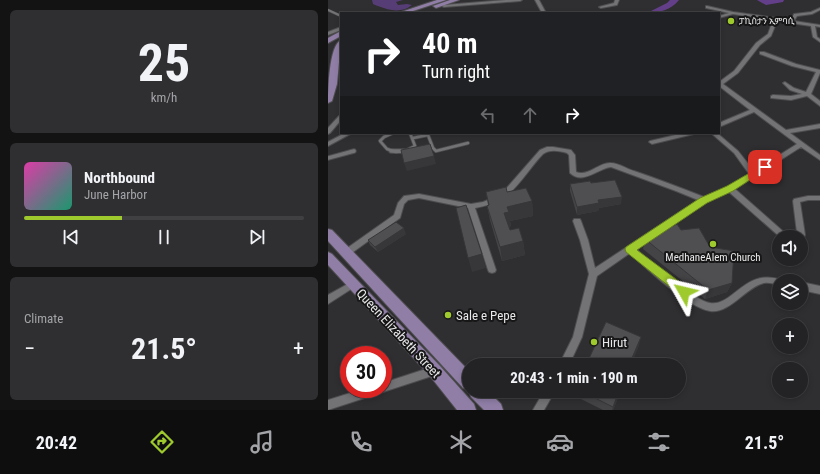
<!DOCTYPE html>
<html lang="en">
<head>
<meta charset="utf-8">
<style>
	:root { --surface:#232225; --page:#2f2f32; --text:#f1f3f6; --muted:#a3a4a7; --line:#403f42; --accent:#9fca2d }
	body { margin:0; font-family:"Roboto Condensed","Noto Sans Ethiopic",sans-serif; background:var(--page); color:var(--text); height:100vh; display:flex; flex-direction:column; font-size:15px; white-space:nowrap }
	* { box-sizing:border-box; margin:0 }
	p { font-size:13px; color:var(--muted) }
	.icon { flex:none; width:22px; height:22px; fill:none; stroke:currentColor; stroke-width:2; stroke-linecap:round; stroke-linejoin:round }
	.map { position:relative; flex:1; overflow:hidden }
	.sheet { display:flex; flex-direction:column; gap:10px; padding:10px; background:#131314; width:328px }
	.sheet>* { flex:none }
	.guide { position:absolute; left:12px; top:12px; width:380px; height:122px; border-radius:0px; box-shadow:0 2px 6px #0003,0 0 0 1px var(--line); background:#202124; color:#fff; overflow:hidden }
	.controls { position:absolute; left:444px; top:230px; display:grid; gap:8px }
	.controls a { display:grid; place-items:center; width:36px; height:36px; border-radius:50%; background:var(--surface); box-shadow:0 2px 6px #0003,0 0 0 1px var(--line); font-size:20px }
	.speed { position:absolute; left:12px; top:346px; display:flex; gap:8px; font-size:20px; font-weight:700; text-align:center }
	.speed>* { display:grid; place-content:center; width:52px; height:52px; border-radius:50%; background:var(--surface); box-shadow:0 2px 6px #0003,0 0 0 1px var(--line); line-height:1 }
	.speed .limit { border:6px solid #d22; background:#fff; color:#111 }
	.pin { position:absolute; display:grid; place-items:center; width:34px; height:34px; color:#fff; margin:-17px; border-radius:8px; box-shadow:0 2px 6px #0006 }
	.me { position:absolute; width:44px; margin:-22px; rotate:307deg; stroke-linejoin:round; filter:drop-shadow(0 0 3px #0008) }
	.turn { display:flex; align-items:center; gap:14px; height:84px; padding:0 16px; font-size:18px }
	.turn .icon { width:52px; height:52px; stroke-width:2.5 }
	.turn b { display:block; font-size:28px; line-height:34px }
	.lanes { display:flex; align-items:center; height:38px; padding:0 16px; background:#0003; justify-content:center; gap:20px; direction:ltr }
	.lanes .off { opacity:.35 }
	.big { font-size:30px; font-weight:700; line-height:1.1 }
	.sheet .card { flex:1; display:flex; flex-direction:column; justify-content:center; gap:6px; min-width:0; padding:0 14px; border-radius:6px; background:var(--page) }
	.sheet .dial { align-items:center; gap:0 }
	.dial b { font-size:52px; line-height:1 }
	.song { display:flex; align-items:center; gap:12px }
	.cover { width:48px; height:48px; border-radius:6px; background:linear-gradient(135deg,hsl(320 70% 55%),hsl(160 70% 35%)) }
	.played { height:4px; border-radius:2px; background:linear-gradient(90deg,var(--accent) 35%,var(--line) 35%) }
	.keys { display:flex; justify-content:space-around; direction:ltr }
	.heat { display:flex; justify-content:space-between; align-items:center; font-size:22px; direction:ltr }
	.trip { position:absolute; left:134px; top:358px; width:224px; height:40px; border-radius:20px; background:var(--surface); box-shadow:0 2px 6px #0003,0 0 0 1px var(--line); font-weight:700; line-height:40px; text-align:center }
	.tabs { display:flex; height:64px; justify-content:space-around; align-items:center; background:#0e0e0f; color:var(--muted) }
	.tabs .icon { width:28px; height:28px }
	.tabs .on { color:var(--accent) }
	.tabs b { font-size:18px; color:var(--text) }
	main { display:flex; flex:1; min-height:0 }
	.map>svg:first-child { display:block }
	.green { fill:#573d75 }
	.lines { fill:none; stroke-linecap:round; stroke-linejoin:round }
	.river { fill:#633f89; fill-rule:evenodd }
	.lane-far2-casing { stroke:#4e4d4f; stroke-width:3 }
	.lane-far1-casing { stroke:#4e4d4f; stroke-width:4 }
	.lane-casing { stroke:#4e4d4f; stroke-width:5.5 }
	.street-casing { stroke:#4e4d4f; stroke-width:2 }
	.primary-casing { stroke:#4e4d4f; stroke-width:2 }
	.lane-far2 { stroke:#737275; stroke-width:2 }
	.lane-far1 { stroke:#737275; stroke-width:2.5 }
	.lane { stroke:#737275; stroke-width:3.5 }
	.street { fill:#737275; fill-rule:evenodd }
	.primary { fill:#907ea7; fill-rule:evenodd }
	.wall { fill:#444346 }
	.shaded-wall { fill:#373739 }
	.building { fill:#4f4e51; stroke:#373739 }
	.route { fill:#9fca2d; stroke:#67831d }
	.poi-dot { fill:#9fca2d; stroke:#171718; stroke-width:1.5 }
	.labels { text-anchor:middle; stroke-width:4; stroke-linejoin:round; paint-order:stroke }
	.far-poi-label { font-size:9px; fill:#e9e8ea; stroke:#171718; text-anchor:start }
	.poi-label { font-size:11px; fill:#e9e8ea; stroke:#171718 }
	.near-poi-label { font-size:13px; fill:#e9e8ea; stroke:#171718; text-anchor:start }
	.near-street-label { font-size:13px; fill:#e9e8ea; stroke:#171718 }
</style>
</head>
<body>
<main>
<section class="sheet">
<div class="card dial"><b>25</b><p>km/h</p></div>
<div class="card">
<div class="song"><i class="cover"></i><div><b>Northbound</b><p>June Harbor</p></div></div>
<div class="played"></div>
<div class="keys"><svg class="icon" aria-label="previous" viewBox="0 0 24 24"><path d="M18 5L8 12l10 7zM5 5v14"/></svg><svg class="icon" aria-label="pause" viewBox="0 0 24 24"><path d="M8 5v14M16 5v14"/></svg><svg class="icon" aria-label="next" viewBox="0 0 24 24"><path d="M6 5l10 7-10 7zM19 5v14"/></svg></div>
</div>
<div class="card"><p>Climate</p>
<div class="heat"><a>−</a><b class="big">21.5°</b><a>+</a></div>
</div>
</section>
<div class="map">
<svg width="492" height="410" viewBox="0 0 492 410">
	<rect width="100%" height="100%" fill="#2f2e31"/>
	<path class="green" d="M44 0H75L68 2 70 5 79 4 84 5C72 15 57 9 45 4Z"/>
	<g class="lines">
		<path class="river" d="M342 0H351C343 10 331 13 319 13L339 3Z
			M429 0H456L455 2 438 5Z"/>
		<g class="lane-far2-casing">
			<path id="lane-far2" d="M0 10 13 16"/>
		</g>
		<g class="lane-far1-casing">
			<path id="lane-far1" d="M65 133 56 137 52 141 59 149 68 152
				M85 138 100 135 105 148 108 151 140 143
				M22 152 26 151
				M68 152 77 151 87 146 82 133"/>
		</g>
		<g class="lane-casing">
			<path id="lane" d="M63 151H76
				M0 158 26 151"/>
		</g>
		<g class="street-casing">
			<path id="street" d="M178 0H194L192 1 116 7 114 6 116 5Z
				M207 0H211L218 13H214Z
				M287 0H291L289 5 273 8 271 7 286 3Z
				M379 6 405 12 463 20 466 14 483 12 492 8V10L484 14 469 16 466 21 492 25V27L487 26 489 37 492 39V42L485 37 483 26 449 21 443 36 432 45 410 73 395 84 458 130 492 124V128L462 133 492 155V160L473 147 407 189 458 234 469 233 465 201 466 199 480 196H492V200H480L472 202 477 235 476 237H452L401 192 378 202 308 249C322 262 365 300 382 303 405 307 417 267 454 280L455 281H451V285C446 284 441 282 436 283 418 287 402 314 382 311 359 307 319 269 302 253L269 276 254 337 241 365H231L245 337 261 274 252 240 245 221 246 219H252L253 221 260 240 267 268 370 200 348 191 283 167C269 169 255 185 242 173L241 155 239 153C231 151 222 149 215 154 202 167 189 190 174 199 166 204 157 206 147 208L168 270 167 272 164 273 161 272 160 270 140 208 91 198 80 200 76 204 72 218 21 255 18 256 15 255 14 253 15 251 66 215 70 203 76 196 91 194 143 204 155 202 170 196 176 191 212 150 219 147H225L243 150 247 155 248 172C260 177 271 162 283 163 290 163 299 169 306 171 330 179 353 188 376 197L400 187 421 174 406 153 383 133H389L410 151 426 171 469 144 426 112 391 127V123L422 110 391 86V82L406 71 428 43 440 34 445 20 405 14 391 18V16L401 13 378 8V6Z
				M13 27V30L0 35V32Z
				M432 52H436L468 64 492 70V73L483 94 492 101V106L479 96 463 100 443 98V96L445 95 463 96 474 94 462 90 455 83 457 82 466 88 478 92 488 72 464 66 432 54Z
				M13 115V120L2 133 0 134V128L11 116Z
				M17 133H24L0 146V142Z
				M356 133H367L366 134 324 144 321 142 322 141Z
				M25 281 28 282 29 284 28 286 0 304V295Z
				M473 282 492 286V294L473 290Z
				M107 366 110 368 112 371 110 374 0 410V400L35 389H55V383Z
				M216 391H227L216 410H205Z"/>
		</g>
		<g class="primary-casing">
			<path id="primary" d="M109 0H118L79 13H70Z
				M122 0H131L108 8 105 6Z
				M13 31V36L0 43V38Z
				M13 40 9 84 4 101 0 103C0 91 1 45 13 40Z
				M0 229 4 230 141 371V390L135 388 0 241Z
				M0 252 4 254 112 366 146 404 148 410H129L102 376 0 265Z
				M141 391H160L173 404 175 410H156L143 397Z"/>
		</g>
		<use href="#lane-far2" class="lane-far2"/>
		<use href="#lane-far1" class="lane-far1"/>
		<use href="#lane" class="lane"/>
		<use href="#street" class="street"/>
		<use href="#primary" class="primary"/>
	</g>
	<path class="wall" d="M263 183 293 204 271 208 270 211 249 215 242 191V184Z
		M158 192H179L204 201 205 216 182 221 183 226 181 227 182 230 195 241 197 255 174 261 162 220 159 206 160 205Z
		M353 230 404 283 399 292 377 299 315 249 317 239Z
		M78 234 50 252 42 245 40 240Z
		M247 391H293L285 410H275L247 396Z"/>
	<path class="shaded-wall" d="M106 156 108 164 79 171 76 163Z
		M294 197 293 204 271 208 270 211 249 215V207L270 200Z
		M204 201 205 216 182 221 183 226 179 227 176 213 179 207Z
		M76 228 78 234 50 252 47 247Z
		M195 241 197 255 174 261 172 247Z
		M154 254 158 268 144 272 140 258Z
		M404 283 399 292 377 299 380 290Z
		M313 337 311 346 303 365H301Z
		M291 391H293L285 410H284L285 407Z"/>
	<path class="building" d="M102 144 106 156 76 163 73 150Z
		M287 180 294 197 270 200 271 203 249 207 242 184 262 181 263 183Z
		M178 187 179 192 198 188 204 201 179 207 181 212 176 213 182 230 191 228 195 241 172 247 159 206 161 205 158 192Z
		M138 205 154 254 140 258 128 208Z
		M68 222 76 228 47 247 40 240Z
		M349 224 353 230 371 228 382 247 406 251 404 283 380 290 317 239Z
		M278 322 313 337 301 365H258Z
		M253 391H291L285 407Z"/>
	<path class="route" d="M437 164 440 165 441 167 440 168 405 191 379 203 309 250 360 288 361 292 360 295 356 296 352 295 298 252 297 249 298 247 372 198 399 186Z"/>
	<g class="poi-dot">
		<circle cx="403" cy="21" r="4"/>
		<circle cx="385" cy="244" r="4"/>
		<circle cx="120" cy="315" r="4"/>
		<circle cx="266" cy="342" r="4"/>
	</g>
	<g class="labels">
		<g class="far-poi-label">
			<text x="411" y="24">ፓኪስታን ኢምባሲ</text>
		</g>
		<g class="poi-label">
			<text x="385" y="261">MedhaneAlem Church</text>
		</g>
		<g class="near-poi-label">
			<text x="128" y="320">Sale e Pepe</text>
			<text x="274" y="347">Hirut</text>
		</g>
		<g class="near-street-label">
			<text transform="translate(71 333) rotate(47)" y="5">Queen Elizabeth Street</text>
		</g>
	</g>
</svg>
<div class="controls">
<a><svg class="icon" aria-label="sound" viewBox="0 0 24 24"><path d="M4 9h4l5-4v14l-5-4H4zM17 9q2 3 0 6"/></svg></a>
<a><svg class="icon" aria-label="layers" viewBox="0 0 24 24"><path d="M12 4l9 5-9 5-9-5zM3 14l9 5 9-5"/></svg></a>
<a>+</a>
<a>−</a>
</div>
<div class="speed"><div class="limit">30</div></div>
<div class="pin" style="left:437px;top:167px;background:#d93025"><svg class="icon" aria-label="arrive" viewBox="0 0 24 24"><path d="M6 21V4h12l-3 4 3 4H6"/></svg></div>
<svg class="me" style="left:356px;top:292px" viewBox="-20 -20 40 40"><path d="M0-17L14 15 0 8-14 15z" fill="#9fca2d" stroke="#fff" stroke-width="4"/></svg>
<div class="trip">20:43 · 1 min · 190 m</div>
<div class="guide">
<div class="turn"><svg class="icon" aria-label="right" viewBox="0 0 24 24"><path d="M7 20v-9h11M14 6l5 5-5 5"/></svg><div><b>40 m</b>Turn right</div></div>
<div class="lanes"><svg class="icon off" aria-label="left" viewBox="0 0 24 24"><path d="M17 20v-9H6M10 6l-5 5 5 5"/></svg><svg class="icon off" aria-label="ahead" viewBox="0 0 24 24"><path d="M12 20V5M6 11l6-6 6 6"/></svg><svg class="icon" aria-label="right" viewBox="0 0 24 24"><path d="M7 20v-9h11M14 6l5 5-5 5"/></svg></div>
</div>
</div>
</main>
<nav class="tabs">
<b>20:42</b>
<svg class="icon on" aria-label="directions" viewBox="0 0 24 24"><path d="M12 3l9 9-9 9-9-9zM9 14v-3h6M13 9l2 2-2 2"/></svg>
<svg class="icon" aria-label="music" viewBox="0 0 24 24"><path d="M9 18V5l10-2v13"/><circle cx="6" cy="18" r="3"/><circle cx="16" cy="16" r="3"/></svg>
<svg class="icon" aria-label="phone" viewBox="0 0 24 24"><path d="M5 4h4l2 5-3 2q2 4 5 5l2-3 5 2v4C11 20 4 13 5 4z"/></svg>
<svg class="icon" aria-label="climate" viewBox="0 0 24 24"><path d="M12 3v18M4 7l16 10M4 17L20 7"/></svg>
<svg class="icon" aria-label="car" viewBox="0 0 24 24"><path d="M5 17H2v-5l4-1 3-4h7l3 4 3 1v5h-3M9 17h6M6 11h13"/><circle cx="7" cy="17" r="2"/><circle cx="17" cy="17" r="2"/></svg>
<svg class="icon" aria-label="filters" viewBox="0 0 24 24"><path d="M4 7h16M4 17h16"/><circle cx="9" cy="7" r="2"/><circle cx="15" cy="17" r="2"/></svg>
<b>21.5°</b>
</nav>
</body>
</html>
